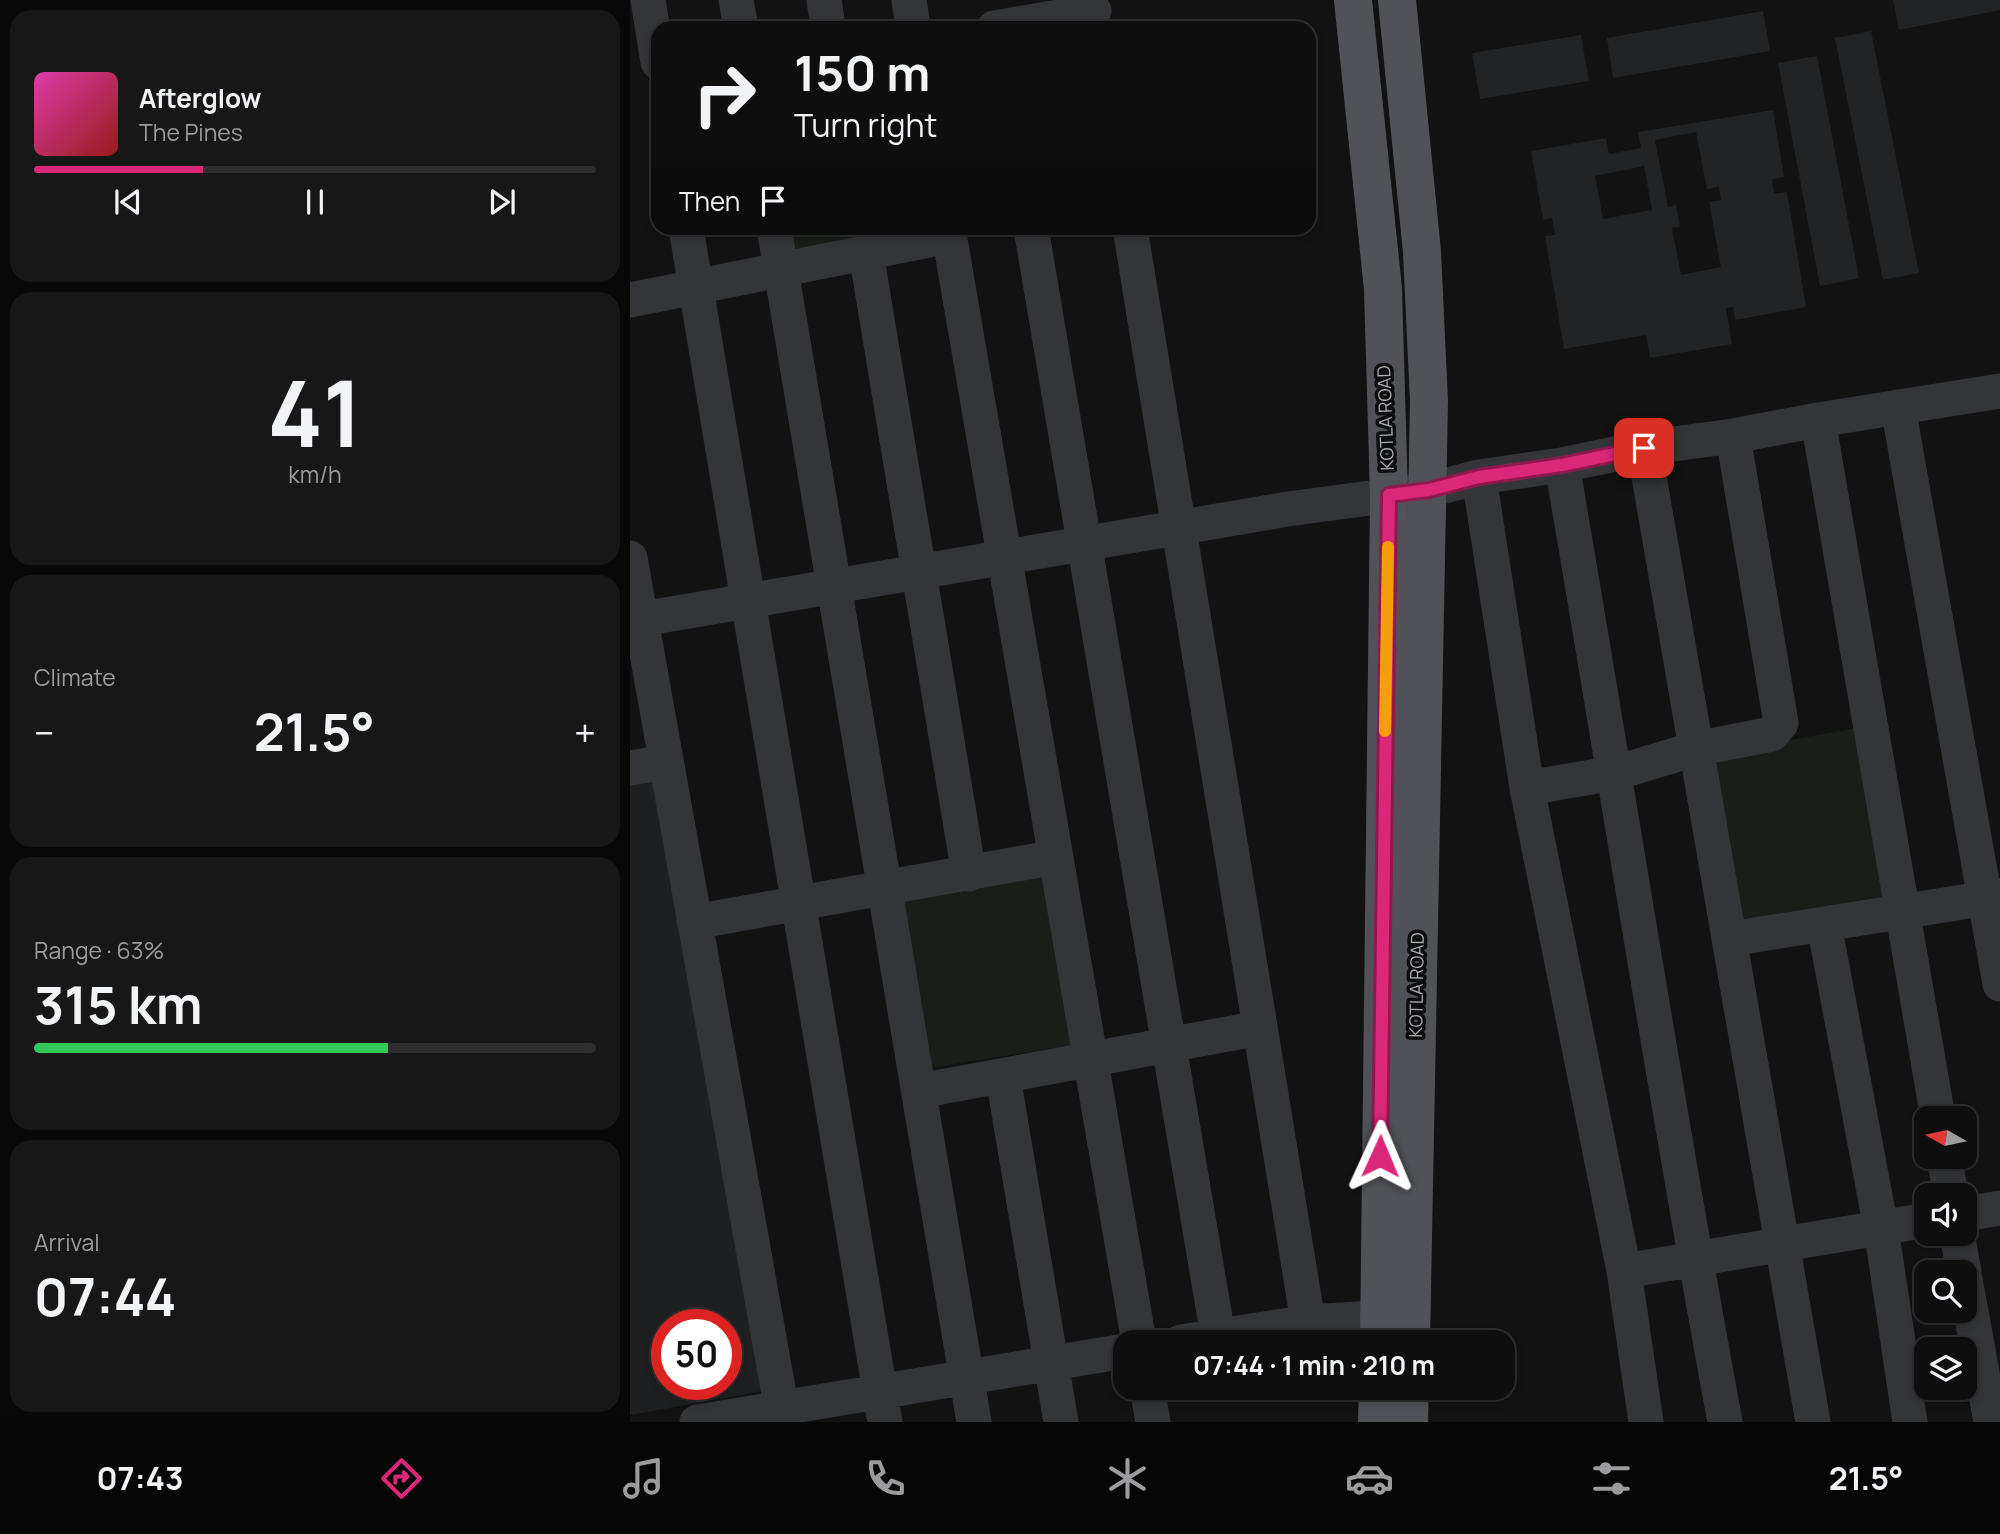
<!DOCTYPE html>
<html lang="en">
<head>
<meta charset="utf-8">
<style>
	:root { --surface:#0e0e0e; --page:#171717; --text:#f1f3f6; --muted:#9b9c9e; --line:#2e2e2e; --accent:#db2777 }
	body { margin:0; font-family:Manrope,sans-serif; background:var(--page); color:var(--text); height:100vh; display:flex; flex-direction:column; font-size:26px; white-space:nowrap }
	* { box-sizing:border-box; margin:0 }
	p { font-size:23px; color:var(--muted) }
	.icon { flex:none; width:38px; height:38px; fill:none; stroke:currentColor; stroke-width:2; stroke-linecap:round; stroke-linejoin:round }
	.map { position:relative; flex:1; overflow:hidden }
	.drawer { display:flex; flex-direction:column; gap:10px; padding:10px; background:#080808; width:630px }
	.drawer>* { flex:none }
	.banner { position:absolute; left:21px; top:21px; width:665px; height:214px; border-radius:21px; box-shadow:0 4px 10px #0003,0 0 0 2px var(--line); background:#0e0e0e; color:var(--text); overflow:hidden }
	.needle { width:46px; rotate:279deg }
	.fabs { position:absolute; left:1284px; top:1106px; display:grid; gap:14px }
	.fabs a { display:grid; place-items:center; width:63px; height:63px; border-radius:14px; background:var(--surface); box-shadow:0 4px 10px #0003,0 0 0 2px var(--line); font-size:35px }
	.speed { position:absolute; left:21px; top:1309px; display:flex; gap:14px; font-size:35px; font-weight:700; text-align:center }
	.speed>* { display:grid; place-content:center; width:91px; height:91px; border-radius:50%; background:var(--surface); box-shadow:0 4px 10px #0003,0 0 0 2px var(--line); line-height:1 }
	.speed .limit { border:10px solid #d22; background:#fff; color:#111 }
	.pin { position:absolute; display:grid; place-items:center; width:60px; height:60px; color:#fff; margin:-30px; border-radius:14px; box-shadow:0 4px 10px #0006 }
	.me { position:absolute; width:77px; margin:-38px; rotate:1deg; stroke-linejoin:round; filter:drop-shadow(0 0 5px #0008) }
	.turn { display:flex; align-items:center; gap:24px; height:147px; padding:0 28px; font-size:32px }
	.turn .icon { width:91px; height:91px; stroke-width:2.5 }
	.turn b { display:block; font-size:49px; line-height:60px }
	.then { display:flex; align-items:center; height:66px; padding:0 28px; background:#0003; gap:14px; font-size:26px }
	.big { font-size:52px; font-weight:700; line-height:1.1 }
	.drawer .widget { flex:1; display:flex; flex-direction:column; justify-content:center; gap:10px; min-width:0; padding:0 24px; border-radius:21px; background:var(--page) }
	.drawer .dial { align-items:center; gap:0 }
	.dial b { font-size:91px; line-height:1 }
	.song { display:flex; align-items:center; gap:21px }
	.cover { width:84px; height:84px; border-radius:10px; background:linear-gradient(135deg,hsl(320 70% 55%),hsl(0 70% 35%)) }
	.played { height:7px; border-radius:4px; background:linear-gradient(90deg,var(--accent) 30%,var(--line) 30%) }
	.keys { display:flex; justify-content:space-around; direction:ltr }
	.heat { display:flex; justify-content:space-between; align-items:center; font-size:38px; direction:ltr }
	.charge { height:10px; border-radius:5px; background:linear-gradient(90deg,#34c759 63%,var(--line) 0) }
	.trip { position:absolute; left:483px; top:1330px; width:402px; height:70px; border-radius:21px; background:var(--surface); box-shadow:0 4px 10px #0003,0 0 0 2px var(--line); font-weight:700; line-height:70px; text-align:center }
	.tab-bar { display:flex; height:112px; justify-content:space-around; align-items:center; background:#060606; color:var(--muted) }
	.tab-bar .icon { width:49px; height:49px }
	.tab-bar .selected { color:var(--accent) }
	.tab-bar b { font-size:32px; color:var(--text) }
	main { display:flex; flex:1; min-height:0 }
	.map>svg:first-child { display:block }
	.built { fill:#1e1f20; fill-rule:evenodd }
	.green { fill:#191e19 }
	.building { fill:#222324; fill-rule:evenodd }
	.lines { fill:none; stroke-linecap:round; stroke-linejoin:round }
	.minor { stroke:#343538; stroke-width:35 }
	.major { stroke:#505257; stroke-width:38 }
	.route-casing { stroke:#8e194d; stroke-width:18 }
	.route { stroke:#db2777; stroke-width:12 }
	.slow { stroke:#f59e0b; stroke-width:12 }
	.labels { text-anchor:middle; stroke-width:7; stroke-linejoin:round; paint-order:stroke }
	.street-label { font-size:18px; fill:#a5abb2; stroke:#0d0d0e }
</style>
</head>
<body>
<main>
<section class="drawer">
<div class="widget">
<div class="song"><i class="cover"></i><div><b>Afterglow</b><p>The Pines</p></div></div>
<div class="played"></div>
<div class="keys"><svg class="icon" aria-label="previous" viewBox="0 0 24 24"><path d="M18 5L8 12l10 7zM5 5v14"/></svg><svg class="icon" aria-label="pause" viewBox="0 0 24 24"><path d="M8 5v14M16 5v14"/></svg><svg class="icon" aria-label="next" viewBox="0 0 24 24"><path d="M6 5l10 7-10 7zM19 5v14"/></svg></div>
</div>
<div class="widget dial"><b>41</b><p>km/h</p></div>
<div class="widget"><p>Climate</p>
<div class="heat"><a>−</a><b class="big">21.5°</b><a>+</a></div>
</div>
<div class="widget"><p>Range · 63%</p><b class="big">315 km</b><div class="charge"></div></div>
<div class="widget"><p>Arrival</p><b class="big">07:44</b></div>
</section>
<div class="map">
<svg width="1370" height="1422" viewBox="0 0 1370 1422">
	<rect width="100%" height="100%" fill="#121213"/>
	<path class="built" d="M25 781 134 1391 0 1415V785ZM37 1325H96V1384H37Z"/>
	<path class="green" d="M151 228H309L155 253Z
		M1238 726 1267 902 1113 927 1083 754Z
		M419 867 448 1044 294 1069 265 895Z"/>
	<path class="building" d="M1263 0H1370V10L1269 30Z
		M1133 11 1140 51 983 78 977 38Z
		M1241 31 1289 273 1253 280 1205 38Z
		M951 35 959 81 850 99 842 53Z
		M1187 56 1229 278 1190 286 1148 63Z
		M1143 110 1154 177 1142 179 1144 194 1157 192 1176 307 1105 320 1103 307 1096 308 1102 344 1020 358 1016 335 934 349 915 236 925 235 922 218 913 220 901 151 976 138 979 154 1011 148 1008 132ZM1066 132 1077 189 1089 187 1091 200 1079 202 1091 267 1051 275 1042 228 1050 227 1046 205 1038 207 1025 140ZM1014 166 1022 210 973 219 965 176Z"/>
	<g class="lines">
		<path class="minor" d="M18 0 28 62
			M106 0 111 28
			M194 0 198 28
			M279 0 283 28
			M364 28 464 11
			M56 228 255 1422
			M144 228 344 1422
			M318 228 509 1342
			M401 228 588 1336
			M500 228 678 1322
			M236 253 339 874
			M0 300 319 236
			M1268 407 1370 984
			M1188 420 1308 1118
			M1014 448 1183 1422
			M932 465C987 784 1036 1104 1095 1422
			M849 477 897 788 994 1271 1016 1422
			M0 558 154 1422
			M0 621 658 509 799 490 849 477 932 465 1014 448 1103 436 1188 420 1370 391
			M0 768 36 762
			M897 788 985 773 1065 749 1142 734 1151 723 1103 436
			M64 922 426 857
			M1194 924 1251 1228 1280 1422
			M1100 939 1370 896
			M373 1077 431 1422
			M289 1091 630 1028
			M1314 1157 1321 1195
			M1335 1214 1370 1208
			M1327 1234 1334 1272
			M994 1271 1297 1220
			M1335 1279 1361 1422
			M551 1342 678 1322 777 1316
			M517 1388 523 1422
			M67 1422 495 1351"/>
		<path class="major" d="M723 0 753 289 759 496 749 1342
			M767 0 792 252 799 401 781 1342
			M747 1422 748 1388
			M779 1422 780 1388"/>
	</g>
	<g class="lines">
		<g class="route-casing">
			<path id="route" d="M750 1156 759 495 799 490 849 477 932 465 1014 448"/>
		</g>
		<use href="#route" class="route"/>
		<path class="slow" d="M755 731 758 547"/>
	</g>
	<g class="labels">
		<g class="street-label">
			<text transform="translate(756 418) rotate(-92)" y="6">KOTLA ROAD</text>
			<text transform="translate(787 985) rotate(-89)" y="6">KOTLA ROAD</text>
		</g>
	</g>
</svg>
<div class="fabs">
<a><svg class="needle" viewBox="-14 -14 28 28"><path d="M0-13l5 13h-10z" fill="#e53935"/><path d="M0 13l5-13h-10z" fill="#9b9c9e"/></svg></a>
<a><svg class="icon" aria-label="sound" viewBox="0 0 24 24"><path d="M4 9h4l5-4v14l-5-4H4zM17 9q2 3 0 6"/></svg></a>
<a><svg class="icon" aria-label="search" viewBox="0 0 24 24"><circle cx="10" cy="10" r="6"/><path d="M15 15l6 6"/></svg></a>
<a><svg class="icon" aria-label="layers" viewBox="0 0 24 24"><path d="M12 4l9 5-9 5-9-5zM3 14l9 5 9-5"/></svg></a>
</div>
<div class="speed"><div class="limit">50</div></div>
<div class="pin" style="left:1014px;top:448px;background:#d93025"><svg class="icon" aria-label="arrive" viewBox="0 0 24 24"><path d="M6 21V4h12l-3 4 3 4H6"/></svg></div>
<svg class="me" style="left:750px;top:1156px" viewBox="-20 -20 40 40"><path d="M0-17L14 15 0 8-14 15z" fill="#db2777" stroke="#fff" stroke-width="4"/></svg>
<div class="trip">07:44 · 1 min · 210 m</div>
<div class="banner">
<div class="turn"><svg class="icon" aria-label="right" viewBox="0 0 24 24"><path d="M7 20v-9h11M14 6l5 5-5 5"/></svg><div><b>150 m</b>Turn right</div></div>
<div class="then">Then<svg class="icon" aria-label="arrive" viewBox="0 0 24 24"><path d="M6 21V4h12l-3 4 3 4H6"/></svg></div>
</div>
</div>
</main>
<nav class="tab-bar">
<b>07:43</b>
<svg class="icon selected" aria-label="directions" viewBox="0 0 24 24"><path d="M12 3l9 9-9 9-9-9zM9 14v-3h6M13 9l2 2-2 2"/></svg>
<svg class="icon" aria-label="music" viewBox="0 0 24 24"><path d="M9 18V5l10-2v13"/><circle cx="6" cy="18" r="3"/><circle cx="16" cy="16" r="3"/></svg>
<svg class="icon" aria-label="phone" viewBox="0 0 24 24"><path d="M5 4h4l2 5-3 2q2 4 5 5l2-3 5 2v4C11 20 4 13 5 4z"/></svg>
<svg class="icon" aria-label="climate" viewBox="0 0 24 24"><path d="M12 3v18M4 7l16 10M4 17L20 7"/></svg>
<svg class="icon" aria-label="car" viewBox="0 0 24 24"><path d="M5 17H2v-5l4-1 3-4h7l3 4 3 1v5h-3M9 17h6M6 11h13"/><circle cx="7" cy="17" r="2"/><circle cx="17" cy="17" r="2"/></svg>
<svg class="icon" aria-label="filters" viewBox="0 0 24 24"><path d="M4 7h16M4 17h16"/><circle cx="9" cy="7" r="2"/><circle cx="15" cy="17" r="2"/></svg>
<b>21.5°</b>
</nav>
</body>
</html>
